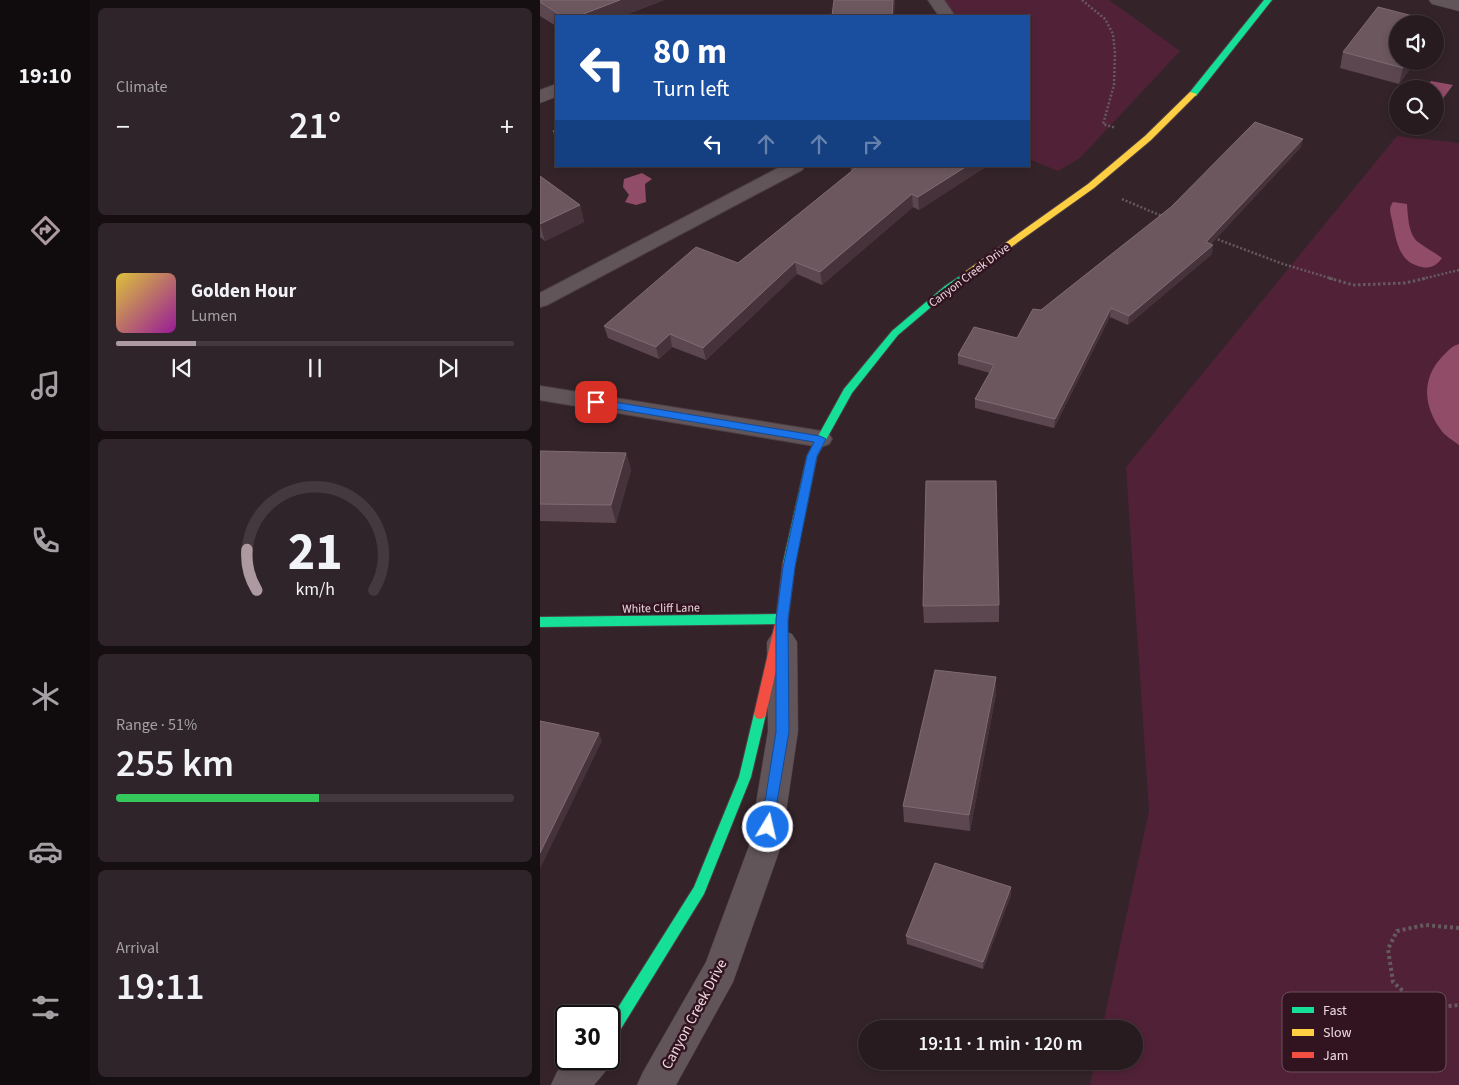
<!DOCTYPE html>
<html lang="en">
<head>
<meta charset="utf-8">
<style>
	:root { --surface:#271b20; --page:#2f2429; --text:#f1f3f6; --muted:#a4a1a5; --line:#43393e; --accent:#ad9aa0 }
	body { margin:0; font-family:"Source Sans 3",sans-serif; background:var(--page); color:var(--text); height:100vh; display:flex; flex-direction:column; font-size:19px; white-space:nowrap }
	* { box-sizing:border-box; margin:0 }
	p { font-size:16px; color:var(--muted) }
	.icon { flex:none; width:28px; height:28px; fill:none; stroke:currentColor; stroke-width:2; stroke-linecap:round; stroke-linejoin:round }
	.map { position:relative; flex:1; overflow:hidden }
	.sheet { display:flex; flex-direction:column; gap:8px; padding:8px; background:#150f12; width:450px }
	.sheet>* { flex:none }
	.hud { position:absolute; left:15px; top:15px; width:475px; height:152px; border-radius:0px; box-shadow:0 2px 8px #0003,0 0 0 1px var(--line); background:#1a4fa0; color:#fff; overflow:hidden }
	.tools { position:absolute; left:849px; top:15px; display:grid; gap:10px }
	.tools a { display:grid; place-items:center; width:55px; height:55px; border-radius:50%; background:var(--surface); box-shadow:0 2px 8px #0003,0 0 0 1px var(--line); font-size:25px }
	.speed { position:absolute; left:15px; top:1005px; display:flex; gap:10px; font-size:25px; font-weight:700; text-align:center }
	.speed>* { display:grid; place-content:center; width:65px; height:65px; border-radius:50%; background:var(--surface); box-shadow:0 2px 8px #0003,0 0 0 1px var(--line); line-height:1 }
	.speed .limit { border:2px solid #111; border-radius:8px; background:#fff; color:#111 }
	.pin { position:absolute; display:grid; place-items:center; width:42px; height:42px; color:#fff; margin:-21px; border-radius:10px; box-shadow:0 2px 8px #0006 }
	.me { position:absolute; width:55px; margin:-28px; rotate:9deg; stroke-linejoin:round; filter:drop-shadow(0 0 4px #0008) }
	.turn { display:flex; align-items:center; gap:18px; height:105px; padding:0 15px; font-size:22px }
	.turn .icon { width:65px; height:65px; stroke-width:2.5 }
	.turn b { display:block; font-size:35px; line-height:42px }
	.lanes { display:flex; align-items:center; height:48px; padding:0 15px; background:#0003; justify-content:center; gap:25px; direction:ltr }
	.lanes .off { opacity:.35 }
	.big { font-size:38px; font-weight:600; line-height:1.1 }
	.sheet .tile { flex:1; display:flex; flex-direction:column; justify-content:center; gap:8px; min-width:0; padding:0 18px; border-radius:8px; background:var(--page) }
	.sheet .dial { align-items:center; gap:0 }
	.dial svg { height:130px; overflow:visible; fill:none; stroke:var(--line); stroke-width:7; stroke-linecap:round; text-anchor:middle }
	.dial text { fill:var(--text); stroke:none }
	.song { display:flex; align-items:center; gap:15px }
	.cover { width:60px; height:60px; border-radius:8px; background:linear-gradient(135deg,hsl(50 70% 55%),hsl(300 70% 35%)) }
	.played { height:5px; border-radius:2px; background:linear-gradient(90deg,var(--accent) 20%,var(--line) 20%) }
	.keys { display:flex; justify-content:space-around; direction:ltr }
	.heat { display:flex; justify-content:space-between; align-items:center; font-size:28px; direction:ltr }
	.charge { height:8px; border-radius:4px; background:linear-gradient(90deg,#34c759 51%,var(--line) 0) }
	.trip { position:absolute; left:318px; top:1020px; width:285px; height:50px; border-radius:25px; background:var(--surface); box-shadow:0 2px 8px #0003,0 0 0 1px var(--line); font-weight:600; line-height:50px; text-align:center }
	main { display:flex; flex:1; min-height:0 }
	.dock { display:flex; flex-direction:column; width:90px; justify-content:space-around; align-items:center; background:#100b0d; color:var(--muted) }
	.dock .icon { width:35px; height:35px }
	.dock .on { color:var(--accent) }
	.dock b { font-size:22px; color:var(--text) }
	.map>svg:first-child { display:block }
	.green { fill:#512237 }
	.water { fill:#914c68 }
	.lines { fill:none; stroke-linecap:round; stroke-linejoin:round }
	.lane-casing { stroke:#4d3f44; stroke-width:2 }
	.street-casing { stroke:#4d3f44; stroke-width:1 }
	.fast-casing { stroke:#4d3f44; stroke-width:2 }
	.slow-casing { stroke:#4d3f44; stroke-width:2 }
	.jam-casing { stroke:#4d3f44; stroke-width:2 }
	.path-far2 { stroke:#655a5e; stroke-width:2.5; stroke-dasharray:2 2; stroke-linecap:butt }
	.path-far1 { stroke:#655a5e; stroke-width:3; stroke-dasharray:2.5 2.5; stroke-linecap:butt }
	.path { stroke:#655a5e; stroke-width:4; stroke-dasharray:3 3; stroke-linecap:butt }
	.lane { fill:#62555a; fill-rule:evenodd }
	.street { fill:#62555a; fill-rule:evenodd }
	.fast { fill:#16e098; fill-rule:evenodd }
	.slow { fill:#ffcf43; fill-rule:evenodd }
	.jam { fill:#f24e42; fill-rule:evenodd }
	.wall { fill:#5c4750 }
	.shaded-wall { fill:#45323a }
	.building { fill:#6c575f; stroke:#806b74 }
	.route { fill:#1a73e8; stroke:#114b97 }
	.labels { text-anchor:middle; stroke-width:5; stroke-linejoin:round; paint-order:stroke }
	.street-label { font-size:12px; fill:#eed9e0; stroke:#311420 }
	.near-street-label { font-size:15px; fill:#eed9e0; stroke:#311420 }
	.key { fill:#311420; stroke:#6a4f5a; stroke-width:1 }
	.key-label { font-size:14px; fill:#eed9e0 }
</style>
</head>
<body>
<main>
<nav class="dock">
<b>19:10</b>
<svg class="icon on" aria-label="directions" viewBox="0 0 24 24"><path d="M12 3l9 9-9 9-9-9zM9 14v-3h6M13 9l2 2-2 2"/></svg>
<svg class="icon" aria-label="music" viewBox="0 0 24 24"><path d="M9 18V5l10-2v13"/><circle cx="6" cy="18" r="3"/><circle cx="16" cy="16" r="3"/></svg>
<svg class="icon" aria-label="phone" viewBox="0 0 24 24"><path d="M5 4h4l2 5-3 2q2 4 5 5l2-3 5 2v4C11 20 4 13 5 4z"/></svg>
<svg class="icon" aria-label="climate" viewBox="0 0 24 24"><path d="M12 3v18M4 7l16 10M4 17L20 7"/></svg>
<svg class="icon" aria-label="car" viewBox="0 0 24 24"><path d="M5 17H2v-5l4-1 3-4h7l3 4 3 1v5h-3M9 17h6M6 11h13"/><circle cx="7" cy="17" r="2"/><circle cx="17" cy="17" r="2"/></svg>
<svg class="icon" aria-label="filters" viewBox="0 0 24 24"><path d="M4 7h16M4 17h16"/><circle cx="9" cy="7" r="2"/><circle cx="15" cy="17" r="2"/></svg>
</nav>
<section class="sheet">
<div class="tile"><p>Climate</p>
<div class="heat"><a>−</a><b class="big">21°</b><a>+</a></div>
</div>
<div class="tile">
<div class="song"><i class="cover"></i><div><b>Golden Hour</b><p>Lumen</p></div></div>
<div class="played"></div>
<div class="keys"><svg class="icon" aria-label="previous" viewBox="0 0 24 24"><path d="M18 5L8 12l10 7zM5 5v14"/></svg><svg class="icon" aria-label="pause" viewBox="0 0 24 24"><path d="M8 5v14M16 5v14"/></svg><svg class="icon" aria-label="next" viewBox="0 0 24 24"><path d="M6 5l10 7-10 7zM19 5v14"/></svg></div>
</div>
<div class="tile dial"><svg viewBox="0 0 100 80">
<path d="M14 69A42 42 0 1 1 86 69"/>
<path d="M14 69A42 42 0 0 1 8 44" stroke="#ad9aa0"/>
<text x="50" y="56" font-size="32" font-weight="700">21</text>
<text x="50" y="72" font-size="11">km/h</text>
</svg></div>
<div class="tile"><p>Range · 51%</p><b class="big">255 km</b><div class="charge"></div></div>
<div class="tile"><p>Arrival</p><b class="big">19:11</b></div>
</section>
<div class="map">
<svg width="919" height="1085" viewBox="0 0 919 1085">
	<rect width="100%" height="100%" fill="#34242a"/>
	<path class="green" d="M401 0H569L640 51 540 158 518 171 489 159V16H413Z
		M857 136 919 143V1085H550L555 1061H594V1029H562L609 811 586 467Z"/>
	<path class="water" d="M891 81 913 85 896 108 895 89 888 85Z
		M102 173 112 179 105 184 106 202 96 205 85 202 89 195 83 187 84 179Z
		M853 202 867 204C868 215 868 234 878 242 886 248 894 252 902 258 897 265 891 269 882 267 860 263 857 244 853 225 852 216 847 210 853 202Z
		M919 344V445C913 440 905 436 901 430 884 407 881 380 901 358 906 353 911 346 919 344Z"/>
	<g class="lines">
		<g class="lane-casing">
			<path id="lane" d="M388 0H404L415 16H399Z
				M242 166H265L262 170 7 305 0 307V293Z
				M0 386 281 431 289 434 292 439 289 444 281 447 0 400Z"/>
		</g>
		<g class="street-casing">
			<path id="street" d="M889 0H919V11L892 4Z
				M16 84V97L0 103V90Z
				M242 630 252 634 257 642 258 731 241 846 193 982 136 1085H97L103 1072 166 962 209 846 228 731 227 642 232 634Z
				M69 1055 70 1059 65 1072 54 1085H11L17 1072 28 1059H69Z"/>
		</g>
		<g class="fast-casing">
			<path id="fast" d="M724 0H732L656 96H650V92Z
				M429 270 434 273 432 275 411 290 358 335 312 393 277 456 255 563 253 566H245L243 563 267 456 304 389 352 331 405 286Z
				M242 614 246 616 248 619 246 622 242 624 0 627V617Z
				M220 709 224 710 226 714 211 777 164 894 74 1040 69 1042V1022L154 887 199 777 214 714 216 710Z"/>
		</g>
		<g class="slow-casing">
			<path id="slow" d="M650 92 657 94 611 140 554 188 432 275H426V271L548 184 605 136Z"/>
		</g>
		<g class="jam-casing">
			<path id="jam" d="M249 559 253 560 255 563 248 619 226 714 224 718 220 719 216 718 214 714 236 619 243 563 245 560Z"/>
		</g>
		<path class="path-far2" d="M542 0 565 19 573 34 575 53 574 85 563 124 576 128
			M582 199 624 217
			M674 238 743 264 793 279
			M882 279 919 270"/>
		<path class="path-far1" d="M789 278 813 285 865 283 887 278"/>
		<path class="path" d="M919 928 885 925 857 931 848 949 853 982 874 1001 897 1007 919 1005"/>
		<use href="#lane" class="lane"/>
		<use href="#street" class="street"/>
		<use href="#fast" class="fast"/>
		<use href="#slow" class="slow"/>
		<use href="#jam" class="jam"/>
	</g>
	<path class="wall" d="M0 0H124L83 16H16V26L0 16Z
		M803 52 876 61 859 84 800 68Z
		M16 130V145L13 131Z
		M761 147 671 244 672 254 588 325 570 317 514 428 435 408V399L450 373 418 364V355L477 338 501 310Z
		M311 166H447L379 210 373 207 282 285 257 274 166 360 132 347 119 359 68 338 64 326 198 263 311 172Z
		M0 176 40 205 44 222 5 241 0 237Z
		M0 451 86 453 91 470 76 523 0 521Z
		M459 605V622L384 623 383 606Z
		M456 677V694L430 831 364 822 363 806Z
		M471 887V895L443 969 367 944 366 936Z"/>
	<path class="shaded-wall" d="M80 0H124L83 16H38Z
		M353 0H355V6L354 16H352Z
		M868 61H876L859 84 863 68Z
		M763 139 761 147 665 251 666 242Z
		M45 166H53L46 169Z
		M427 166H447L379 210 378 197Z
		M372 194 373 207 282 285 280 272Z
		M40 205 44 222 5 241 0 224Z
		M673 245 672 254 588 325 589 316Z
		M255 262 257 274 166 360 163 348Z
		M571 308 570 317 514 428 515 419Z
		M130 334 132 347 119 359 116 347Z
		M86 453 91 470 76 523 71 505Z
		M456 677V694L430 831 429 815Z
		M59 733 62 741 0 869V853Z
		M471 887V895L443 969V962Z"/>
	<path class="building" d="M0 0H80L38 16H22L0 2Z
		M294 0H353L352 16H292Z
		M838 7 896 22 895 24H858V61H868L863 68 803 52Z
		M715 122 763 139 666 242 673 245 589 316 571 308 515 419 435 399 454 365 418 355 434 327 477 338 493 309 501 310 631 207Z
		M16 130V134L13 131Z
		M318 166H427L378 197 372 194 280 272 255 262 163 348 130 334 116 347 64 326 156 247 198 263Z
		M0 176 40 205 0 224Z
		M0 451 86 453 71 505 0 504Z
		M386 481H456L459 605 383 606Z
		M395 670 456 677 429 815 363 806Z
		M0 721 59 733 0 853Z
		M395 863 471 887 443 962 366 936Z"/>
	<path class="route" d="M56 399 280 436 286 439 277 456 255 567 248 619 249 732 232 831 228 833 223 831 221 827 236 732V619L243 567 267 456 274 442 52 405 51 402 52 400Z"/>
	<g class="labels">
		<g class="street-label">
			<text transform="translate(429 275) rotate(-37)" y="4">Canyon Creek Drive</text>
			<text transform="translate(121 608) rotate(-1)" y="4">White Cliff Lane</text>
		</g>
		<g class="near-street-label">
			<text transform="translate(154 1014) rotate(-62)" y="5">Canyon Creek Drive</text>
		</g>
	</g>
	<rect x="742" y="992" width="164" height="80" rx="8" class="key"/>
	<rect x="752" y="1007" width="22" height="6" fill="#16e098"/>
	<rect x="752" y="1029" width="22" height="7" fill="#ffcf43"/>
	<rect x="752" y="1052" width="22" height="6" fill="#f24e42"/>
	<g class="key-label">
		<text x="783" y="1015">Fast</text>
		<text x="783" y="1037">Slow</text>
		<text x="783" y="1060">Jam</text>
	</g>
</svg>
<div class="tools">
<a><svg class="icon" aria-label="sound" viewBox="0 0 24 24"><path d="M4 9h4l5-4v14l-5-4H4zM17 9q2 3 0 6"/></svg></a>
<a><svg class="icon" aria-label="search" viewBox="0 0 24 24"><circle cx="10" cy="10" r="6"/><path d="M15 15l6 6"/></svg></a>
</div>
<div class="speed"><div class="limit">30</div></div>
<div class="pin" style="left:56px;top:402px;background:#d93025"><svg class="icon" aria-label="arrive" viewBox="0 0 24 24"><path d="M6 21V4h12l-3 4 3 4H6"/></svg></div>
<svg class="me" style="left:228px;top:827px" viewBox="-20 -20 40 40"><circle r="17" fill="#1a73e8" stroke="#fff" stroke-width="3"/><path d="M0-11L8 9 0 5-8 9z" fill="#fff"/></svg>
<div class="trip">19:11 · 1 min · 120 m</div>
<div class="hud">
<div class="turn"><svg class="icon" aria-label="left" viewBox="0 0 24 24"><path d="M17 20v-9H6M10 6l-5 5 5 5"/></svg><div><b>80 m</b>Turn left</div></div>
<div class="lanes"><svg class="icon" aria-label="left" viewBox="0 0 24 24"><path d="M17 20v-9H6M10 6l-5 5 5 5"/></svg><svg class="icon off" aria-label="ahead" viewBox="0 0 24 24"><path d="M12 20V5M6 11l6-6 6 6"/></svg><svg class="icon off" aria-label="ahead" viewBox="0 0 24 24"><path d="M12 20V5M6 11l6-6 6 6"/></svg><svg class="icon off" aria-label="right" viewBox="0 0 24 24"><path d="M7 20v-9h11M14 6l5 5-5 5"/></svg></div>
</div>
</div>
</main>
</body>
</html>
